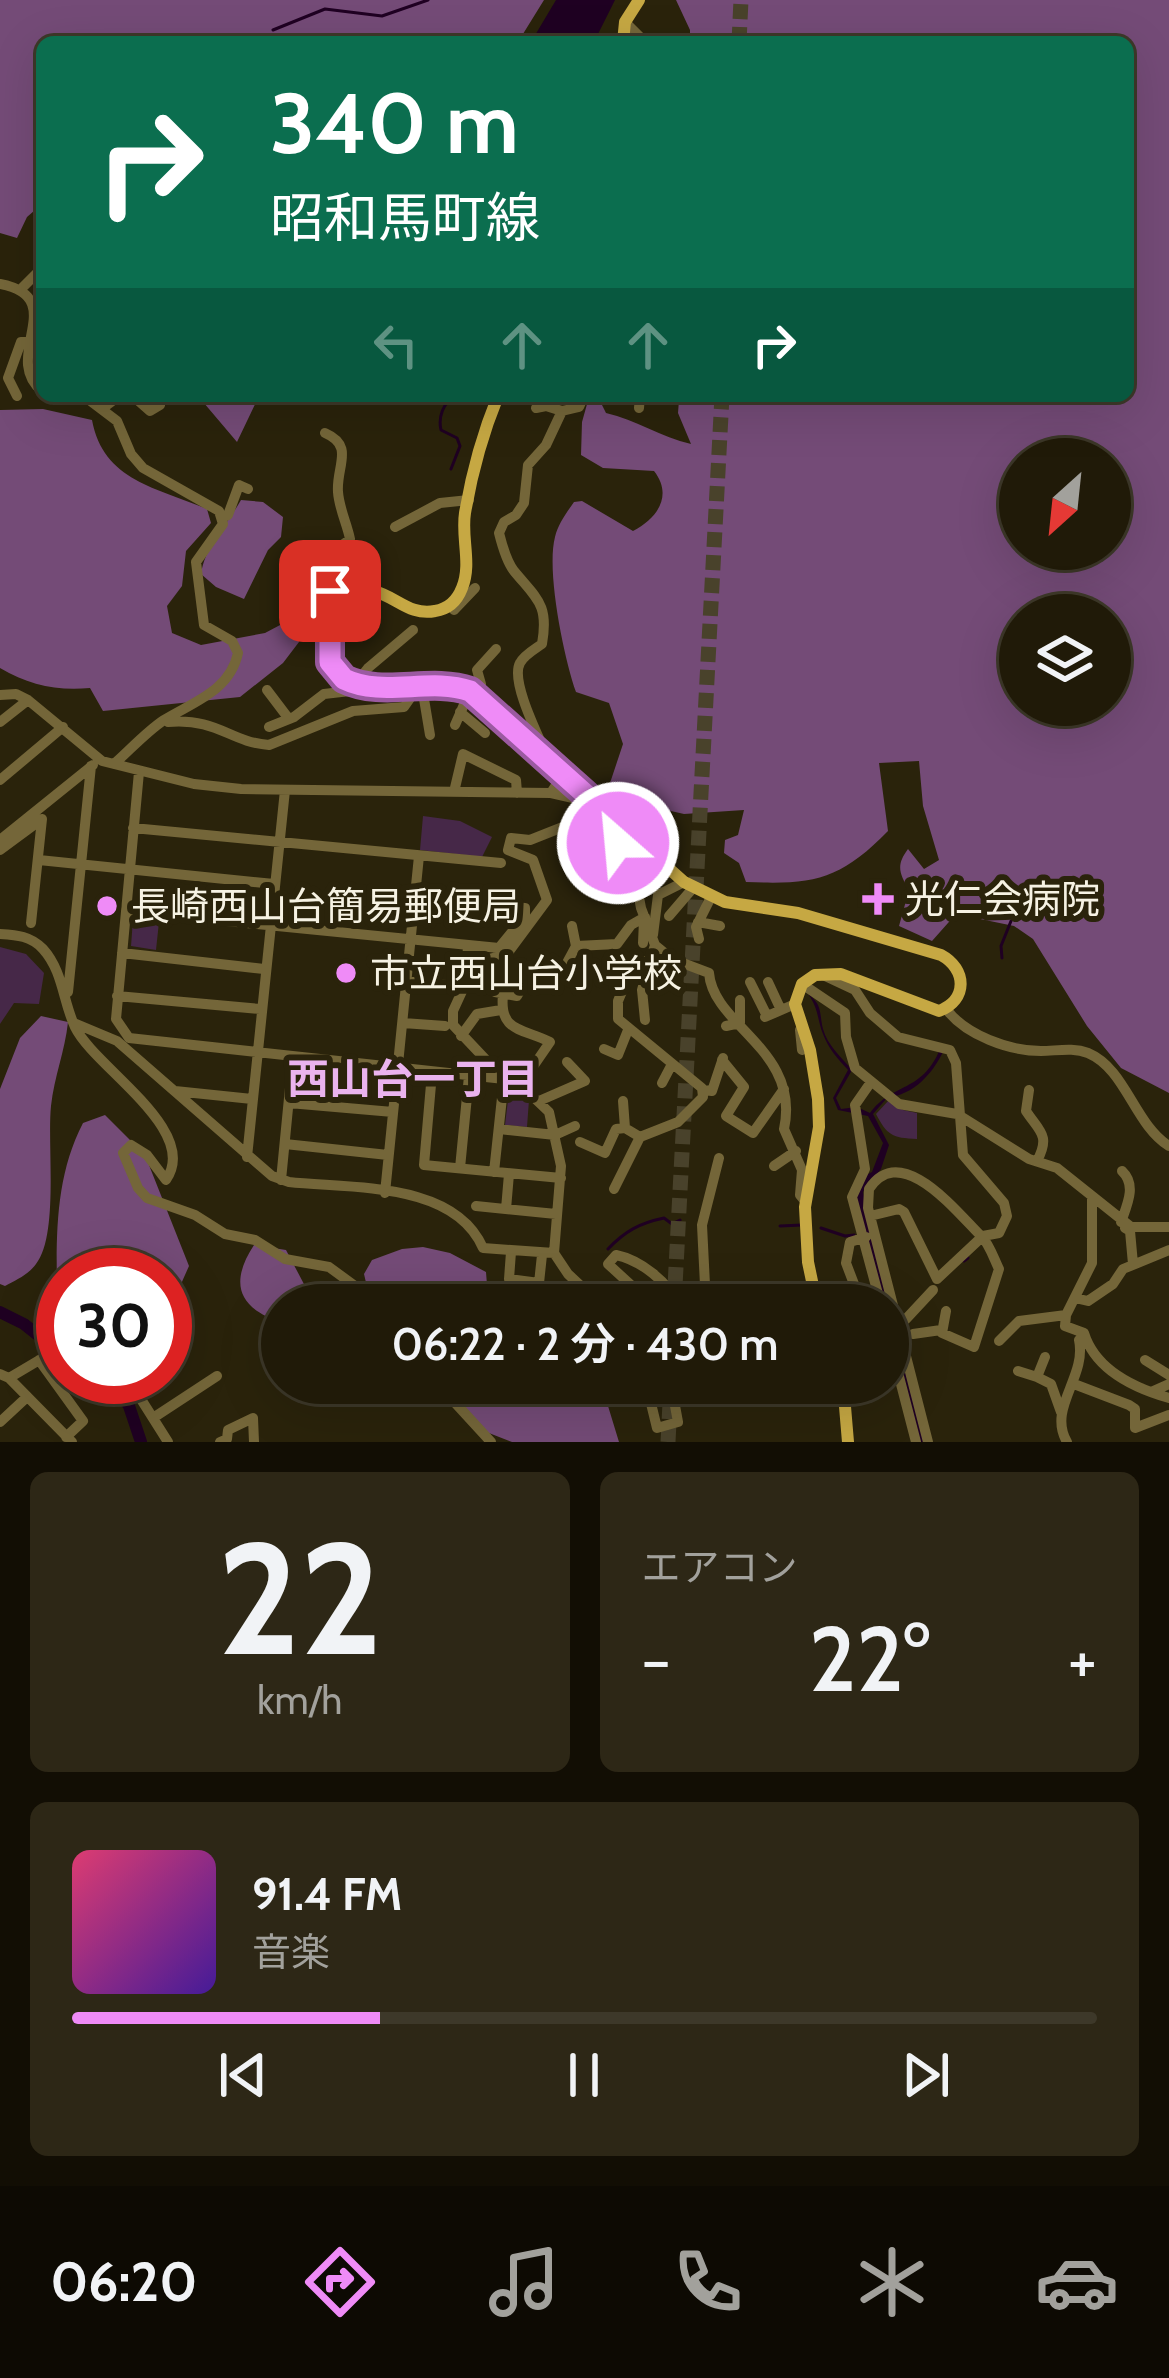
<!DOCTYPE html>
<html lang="ja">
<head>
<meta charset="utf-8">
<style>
	:root { --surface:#201a08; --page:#2d2716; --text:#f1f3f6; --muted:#a2a19c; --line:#3d3829; --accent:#ef8bf7 }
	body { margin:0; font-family:Cabin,"Noto Sans JP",sans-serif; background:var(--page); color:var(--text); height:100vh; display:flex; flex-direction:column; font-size:45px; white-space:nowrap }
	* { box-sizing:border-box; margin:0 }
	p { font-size:39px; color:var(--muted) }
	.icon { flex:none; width:66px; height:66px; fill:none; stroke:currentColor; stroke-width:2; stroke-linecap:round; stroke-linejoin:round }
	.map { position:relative; height:1442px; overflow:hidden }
	.side { display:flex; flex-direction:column; gap:30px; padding:30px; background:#120e04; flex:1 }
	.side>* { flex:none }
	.top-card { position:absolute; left:36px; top:36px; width:1098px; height:366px; border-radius:18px; box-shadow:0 12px 48px #0002,0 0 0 3px var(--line); background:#0b6e4f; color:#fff; overflow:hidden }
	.needle { width:78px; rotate:207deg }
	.fabs { position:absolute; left:999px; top:438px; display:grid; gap:24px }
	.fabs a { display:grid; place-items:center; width:132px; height:132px; border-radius:50%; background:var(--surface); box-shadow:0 12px 48px #0002,0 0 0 3px var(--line); font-size:60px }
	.speed { position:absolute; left:36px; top:1248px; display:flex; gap:24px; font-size:60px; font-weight:700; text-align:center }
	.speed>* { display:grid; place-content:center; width:156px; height:156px; border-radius:50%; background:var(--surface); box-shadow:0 12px 48px #0002,0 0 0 3px var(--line); line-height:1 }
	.speed .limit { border:18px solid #d22; background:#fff; color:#111 }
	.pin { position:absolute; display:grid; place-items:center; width:102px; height:102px; color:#fff; margin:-51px; border-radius:24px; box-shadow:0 6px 18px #0006 }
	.me { position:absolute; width:132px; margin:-66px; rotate:333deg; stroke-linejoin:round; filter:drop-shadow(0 0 9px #0008) }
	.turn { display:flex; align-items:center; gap:42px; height:252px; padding:0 36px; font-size:54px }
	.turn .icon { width:156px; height:156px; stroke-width:2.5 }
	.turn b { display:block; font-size:84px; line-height:102px }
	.lanes { display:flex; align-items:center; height:114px; padding:0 36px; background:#0003; justify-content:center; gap:60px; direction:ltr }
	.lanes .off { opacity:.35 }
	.big { font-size:90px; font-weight:600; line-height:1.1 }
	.side .widget { flex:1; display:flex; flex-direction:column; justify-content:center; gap:18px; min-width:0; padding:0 42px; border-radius:18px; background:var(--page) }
	.side .dial { align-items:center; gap:0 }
	.dial b { font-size:156px; line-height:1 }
	.song { display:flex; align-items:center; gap:36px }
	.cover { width:144px; height:144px; border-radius:18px; background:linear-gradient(135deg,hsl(340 70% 55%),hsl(260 70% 35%)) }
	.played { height:12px; border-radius:6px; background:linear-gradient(90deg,var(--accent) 30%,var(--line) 30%) }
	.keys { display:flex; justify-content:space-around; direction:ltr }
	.heat { display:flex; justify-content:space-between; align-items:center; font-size:66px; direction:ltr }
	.side .tiles { flex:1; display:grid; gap:30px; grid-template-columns:1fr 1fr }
	.widget:last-child { grid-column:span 2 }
	.trip { position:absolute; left:261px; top:1284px; width:648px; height:120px; border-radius:60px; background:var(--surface); box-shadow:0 12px 48px #0002,0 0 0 3px var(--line); font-weight:600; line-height:120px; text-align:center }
	.menu { display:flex; height:192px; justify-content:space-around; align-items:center; background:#0d0a03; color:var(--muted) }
	.menu .icon { width:84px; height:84px }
	.menu .active { color:var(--accent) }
	.menu b { font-size:54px; color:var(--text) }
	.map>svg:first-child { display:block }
	.green { fill:#462848 }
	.forest { fill:#744b77; fill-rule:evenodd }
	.water { fill:#1f0022 }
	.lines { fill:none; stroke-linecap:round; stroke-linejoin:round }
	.stream { stroke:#1f0022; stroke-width:3 }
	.river { stroke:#1f0022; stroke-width:12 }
	.highway-tunnel { stroke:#49422b; stroke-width:15; stroke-dasharray:15 8; stroke-linecap:butt }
	.minor { stroke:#746639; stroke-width:10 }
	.major { stroke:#c6a843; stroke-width:12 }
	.route-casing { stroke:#9b5aa1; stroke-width:30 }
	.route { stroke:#ef8bf7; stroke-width:21 }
	.poi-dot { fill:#ef8bf7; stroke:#2a230b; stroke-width:4.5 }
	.labels { text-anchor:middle; stroke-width:12; stroke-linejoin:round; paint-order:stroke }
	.poi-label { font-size:39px; fill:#f6f2e3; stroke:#2a230b; text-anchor:start }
	.neighbourhood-label { font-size:42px; font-weight:bold; fill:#eab3ee; stroke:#2a230b }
</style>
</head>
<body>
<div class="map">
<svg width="1169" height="1442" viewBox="0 0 1169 1442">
	<rect width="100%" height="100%" fill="#2a230b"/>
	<path class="green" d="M423 816 460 821 492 837 482 857 420 850Z
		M133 919 159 922 156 950 131 946Z
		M0 947 26 954 44 973 39 1004 14 1003 0 1024Z
		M514 1089 529 1100 527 1127 505 1125 509 1092Z
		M889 1100 903 1110 917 1113V1139C892 1138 887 1135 876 1114Z"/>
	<path class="forest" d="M0 0H544L518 42H42V204L27 217 17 238 0 233Z
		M676 0H1169V1093L1121 1068 1087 1026 1033 939 1014 926 956 914 932 941 899 926 909 890C899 873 896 865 908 849L924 869 939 860 923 806 919 761 879 763 888 831C840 880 814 885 746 882L739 863 724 853 725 840 738 835 744 810 684 814 649 806 626 808 610 783 623 744 609 703 576 692C564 658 546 571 555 537 558 524 567 512 574 502L582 501 633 531C658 518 673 495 654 471L603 468 581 455 582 422 589 397H598L606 413C636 420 661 437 691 444L678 413 679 400 700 396H1128V42H690V30ZM1020 459H1110V549H1020ZM1020 615H1110V705H1020Z
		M198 396H259L237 442Z
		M43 409 92 420C103 481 158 488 207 509L211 523 186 551 182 586 167 606 172 633 201 645 265 633 282 624 296 632 299 642 283 663 240 697 103 711 90 688C56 691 29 685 0 668V410Z
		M241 500 263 502 283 517 281 537 268 550 244 599 216 587 201 574C205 546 227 525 241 500Z
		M41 1016 68 1022C65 1051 54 1077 51 1106 47 1144 59 1235 36 1264 28 1275 16 1280 5 1286L0 1284V1089L20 1038Z
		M105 1115 145 1155 189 1266 165 1320V1275H63V1297L57 1290C56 1232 56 1175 83 1123Z
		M254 1245 286 1250 305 1286 301 1305H282V1322C238 1309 229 1283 254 1245Z
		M423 1247 450 1253 486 1272 488 1298 514 1305H382L368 1291 364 1274 372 1260 402 1249Z
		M449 1383H601L619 1442H512L471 1426Z"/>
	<path class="water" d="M556 0H615L594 42H531Z
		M808 994C823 1005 819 1013 823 1029 827 1045 842 1058 852 1070L836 1098 841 1109 857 1107 870 1113C893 1082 922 1093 940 1049L944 1050C932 1075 914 1094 887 1098L873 1114 889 1145 881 1169 863 1192 924 1442H919L913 1428 888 1327V1305H883L854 1197 866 1175 872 1172 883 1143 868 1116 838 1110 833 1098 848 1070C838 1059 828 1048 823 1034 817 1019 819 1009 808 994Z"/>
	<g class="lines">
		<path class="stream" d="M273 30 325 9 382 16 428 0
			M451 469 460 446 457 438 441 430C438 417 443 403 455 396
			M1002 958 1001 946 1011 921
			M780 1226 802 1225
			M821 1228 845 1236 854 1235
			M608 1249C625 1231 640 1223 664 1218L672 1224 680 1220
			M964 1261 968 1258"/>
		<path class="river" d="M0 1312 24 1324 63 1355
			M108 1377 129 1406 141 1442"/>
		<path class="highway-tunnel" d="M739 42 741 0
			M674 1305 722 396
			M668 1442 671 1383"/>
		<path class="minor" d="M625 22 645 42
			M0 284C72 298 0 357 42 391
			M22 288 42 268
			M17 396 8 378 21 342H26
			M84 396 117 421 131 454 143 468 219 511 223 524 196 562 204 625 232 641 238 653C230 691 193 702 164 720 146 732 130 750 114 764
			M133 396 150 411 160 405 153 396
			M103 408 119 396
			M536 408 546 406 562 411
			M639 408 640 396
			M325 433C355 446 336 466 338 492 339 508 347 524 350 539 328 559 307 552 330 589L324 620 330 627
			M222 518 228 515 239 485 248 489
			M395 527 440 503 469 500
			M451 605 454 610 475 588
			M422 687 430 735
			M267 690 289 719
			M473 693 481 684 477 670 496 649
			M0 695 16 694 28 700 102 761 194 784 241 789 551 793 558 782 555 766
			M460 712 485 733
			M0 722 28 700
			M168 722C219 718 229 742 269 745L353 711 404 707 418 687
			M455 725 470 691
			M269 727 294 717 324 694 350 691 368 668 413 630
			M547 756C539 737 510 681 520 663 524 655 535 649 542 644 549 604 537 599 514 571 507 562 502 545 499 533L504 522 516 515 524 503 528 465 546 445 562 411 579 407 584 396
			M139 772 116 1019 129 1038 504 1079
			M0 780 63 727
			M454 792 463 754 516 780 517 793
			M551 793 595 803
			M133 828 501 863
			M0 840 93 765
			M0 850 42 819
			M39 860 274 884
			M606 885 631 878 630 872
			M126 911 499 948 525 916V908L415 898
			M669 916 693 888
			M698 922 720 926
			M31 923 42 819
			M572 926 576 946
			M0 934C17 935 31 936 43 949 63 971 63 1002 75 1027 94 1067 201 1130 166 1180L147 1155 131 1145 123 1153 138 1188 147 1198 195 1215 225 1234 255 1240 285 1259 329 1267 355 1286 371 1305
			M653 935 658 895 684 882
			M699 939 696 927 711 897
			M643 943 644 920
			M655 945 672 959 709 973C713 1026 801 1050 784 1129L802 1170 800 1195 805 1201
			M122 953 264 969
			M491 960 495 992 517 996 525 982 555 985 576 946 617 944 631 925 645 917
			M823 975 855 990 870 1013 898 1037 950 1050 956 1063 963 1155 1004 1203 1007 1216 999 1233 983 1236 937 1279 904 1212 899 1209 870 1216
			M406 981 457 986 467 964 468 945
			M750 982 767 1016
			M768 982 781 1010
			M802 984 845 1013 846 1037 855 1068 899 1104 957 1114 1029 1159 1057 1168 1131 1227H1169
			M68 992 91 766
			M503 995C499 1032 522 1028 550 1042L519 1087
			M117 996 260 1009
			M947 1010C966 1035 1009 1051 1041 1051 1056 1051 1073 1047 1088 1053 1126 1069 1134 1124 1169 1146
			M765 1017 795 1004
			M74 1023 117 1041 272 1176 289 1182C351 1189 454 1181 483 1248L554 1253
			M403 1023 445 1026
			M726 1026 740 1023V1000
			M800 1030 802 1050
			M461 1036 477 1014 501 1010
			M604 1049 618 1055 628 1030
			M722 1060 744 1087 726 1116 753 1133 784 1089
			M432 1073 424 1165 561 1178
			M871 1082 855 1105 865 1169 852 1197 881 1305
			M662 1083 672 1064
			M703 1090 712 1091 723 1058
			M1029 1090 1026 1111C1039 1131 1051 1135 1037 1161
			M175 1091 252 1099
			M539 1101 585 1081 567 1062
			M623 1101 625 1128
			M289 1103 393 1112
			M499 1129 555 1135 575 1126
			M580 1142 605 1153 616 1129 625 1128 640 1137
			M285 1144 388 1155
			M247 1157 285 790
			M774 1166 796 1151
			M460 1168 469 1076
			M494 1172 504 1079
			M281 1180 293 1057
			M614 1189 640 1137 678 1122 703 1097 702 1088 618 1019V1001L633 965 649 960
			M385 1193 419 856
			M1092 1197V1263L1066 1315 1065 1326 1084 1333C1095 1369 1134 1388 1169 1398
			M476 1206 556 1214
			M506 1209 509 1174
			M1121 1222C1127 1205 1137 1185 1122 1171
			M1125 1228 1130 1231 1133 1264
			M511 1252 509 1279 539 1283 542 1255
			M1075 1298 1088 1301 1113 1284 1123 1269 1169 1250
			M601 1305 568 1274 554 1253 561 1166 549 1112 528 1092 504 1079 453 1025V1011L475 963 507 954 547 900 533 860 508 850 511 838 530 840 583 819 626 848 632 860 641 908 655 945 642 990 645 1020
			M636 1305 644 1297 608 1264 616 1255C640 1260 669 1282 678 1305
			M706 1305 702 1225 719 1158
			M862 1305 846 1263 850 1242 866 1237
			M906 1319 933 1290
			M888 1334 916 1442
			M913 1334 941 1330
			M999 1341 1019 1321 1066 1315
			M1045 1357 1037 1377 1051 1384 1061 1412
			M39 1360 83 1421 66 1437
			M1145 1360 1169 1375
			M1018 1371 1037 1377
			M0 1374 9 1378 72 1442
			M127 1377 168 1442
			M9 1378 63 1346
			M437 1383 491 1442
			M646 1383 657 1428 678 1422 673 1395 679 1383
			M787 1383 797 1394 816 1383
			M1074 1384 1129 1405 1135 1409V1428L1169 1415
			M1151 1392 1169 1384
			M153 1418 217 1376
			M0 1422 27 1397
			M220 1442 227 1439 228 1430 253 1418 254 1442
			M928 1442 868 1208 869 1189C901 1141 955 1210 981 1236 989 1243 994 1259 999 1269L974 1347 942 1333 946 1311
			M1067 1442C1047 1408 1087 1377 1079 1340"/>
		<path class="major" d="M623 42 625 22 639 0
			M498 396C482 435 472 472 465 513 461 538 472 564 462 588 457 601 448 609 435 611 401 618 387 579 347 593L332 613 330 662 344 679 357 685 445 687 470 691 684 882 725 902 798 913 941 955C967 969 968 1000 939 1011L841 974 815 975 802 984 795 1004 810 1050 818 1099 819 1127 805 1207 808 1262 817 1305
			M843 1383 848 1442"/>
	</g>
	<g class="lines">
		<g class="route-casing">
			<path id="route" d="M330 591 324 620 330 627V662L344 679C383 698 430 677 470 691L612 818 611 825 626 848 618 843"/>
		</g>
		<use href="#route" class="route"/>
	</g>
	<g class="poi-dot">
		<path d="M872 881h12v12h12v12h-12v12h-12v-12h-12v-12h12z"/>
		<circle cx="107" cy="906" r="12"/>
		<circle cx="346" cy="973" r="12"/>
	</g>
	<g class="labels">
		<g class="poi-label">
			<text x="905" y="913">光仁会病院</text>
			<text x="131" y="920">長崎西山台簡易郵便局</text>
			<text x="370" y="987">市立西山台小学校</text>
		</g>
		<g class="neighbourhood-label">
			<text x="413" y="1094">西山台一丁目</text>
		</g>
	</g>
</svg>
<div class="fabs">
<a><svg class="needle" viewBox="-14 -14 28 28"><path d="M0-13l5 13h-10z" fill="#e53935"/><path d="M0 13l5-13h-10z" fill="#a2a19c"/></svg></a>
<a><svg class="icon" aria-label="layers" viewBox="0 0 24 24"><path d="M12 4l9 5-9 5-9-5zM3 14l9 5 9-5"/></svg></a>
</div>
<div class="speed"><div class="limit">30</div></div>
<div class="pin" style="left:330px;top:591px;background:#d93025"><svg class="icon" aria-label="arrive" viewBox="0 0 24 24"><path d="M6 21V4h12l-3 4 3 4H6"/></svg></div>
<svg class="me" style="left:618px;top:843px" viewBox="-20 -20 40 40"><circle r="17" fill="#ef8bf7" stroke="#fff" stroke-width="3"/><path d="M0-11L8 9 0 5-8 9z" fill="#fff"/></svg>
<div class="trip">06:22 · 2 分 · 430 m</div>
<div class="top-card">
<div class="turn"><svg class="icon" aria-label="right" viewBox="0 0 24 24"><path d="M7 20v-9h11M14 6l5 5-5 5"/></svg><div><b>340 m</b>昭和馬町線</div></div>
<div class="lanes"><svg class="icon off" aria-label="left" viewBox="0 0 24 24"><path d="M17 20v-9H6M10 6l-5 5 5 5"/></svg><svg class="icon off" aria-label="ahead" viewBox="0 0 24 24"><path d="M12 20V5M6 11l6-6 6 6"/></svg><svg class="icon off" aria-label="ahead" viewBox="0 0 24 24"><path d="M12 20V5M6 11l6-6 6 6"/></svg><svg class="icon" aria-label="right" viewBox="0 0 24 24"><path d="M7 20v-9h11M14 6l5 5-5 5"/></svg></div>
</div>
</div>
<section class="side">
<div class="tiles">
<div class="widget dial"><b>22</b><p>km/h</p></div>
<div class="widget"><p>エアコン</p>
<div class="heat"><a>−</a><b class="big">22°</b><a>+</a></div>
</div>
<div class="widget">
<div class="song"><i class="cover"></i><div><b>91.4 FM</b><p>音楽</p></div></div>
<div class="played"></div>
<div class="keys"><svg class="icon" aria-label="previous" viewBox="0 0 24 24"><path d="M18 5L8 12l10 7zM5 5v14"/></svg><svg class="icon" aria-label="pause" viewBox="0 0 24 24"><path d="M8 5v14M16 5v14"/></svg><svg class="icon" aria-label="next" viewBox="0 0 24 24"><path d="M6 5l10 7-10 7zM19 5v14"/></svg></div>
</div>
</div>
</section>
<nav class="menu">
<b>06:20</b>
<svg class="icon active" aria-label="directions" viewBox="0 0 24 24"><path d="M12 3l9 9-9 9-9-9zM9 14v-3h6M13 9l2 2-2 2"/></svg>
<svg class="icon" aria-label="music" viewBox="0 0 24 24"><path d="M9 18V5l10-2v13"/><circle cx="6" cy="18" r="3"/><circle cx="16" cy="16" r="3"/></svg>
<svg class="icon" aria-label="phone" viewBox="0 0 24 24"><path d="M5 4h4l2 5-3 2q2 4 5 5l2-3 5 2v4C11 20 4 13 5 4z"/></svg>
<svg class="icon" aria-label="climate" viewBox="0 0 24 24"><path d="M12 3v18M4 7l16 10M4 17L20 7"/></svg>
<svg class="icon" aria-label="car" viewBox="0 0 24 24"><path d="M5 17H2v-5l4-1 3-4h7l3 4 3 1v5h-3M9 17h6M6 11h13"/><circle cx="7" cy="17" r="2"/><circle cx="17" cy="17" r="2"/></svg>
</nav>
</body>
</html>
